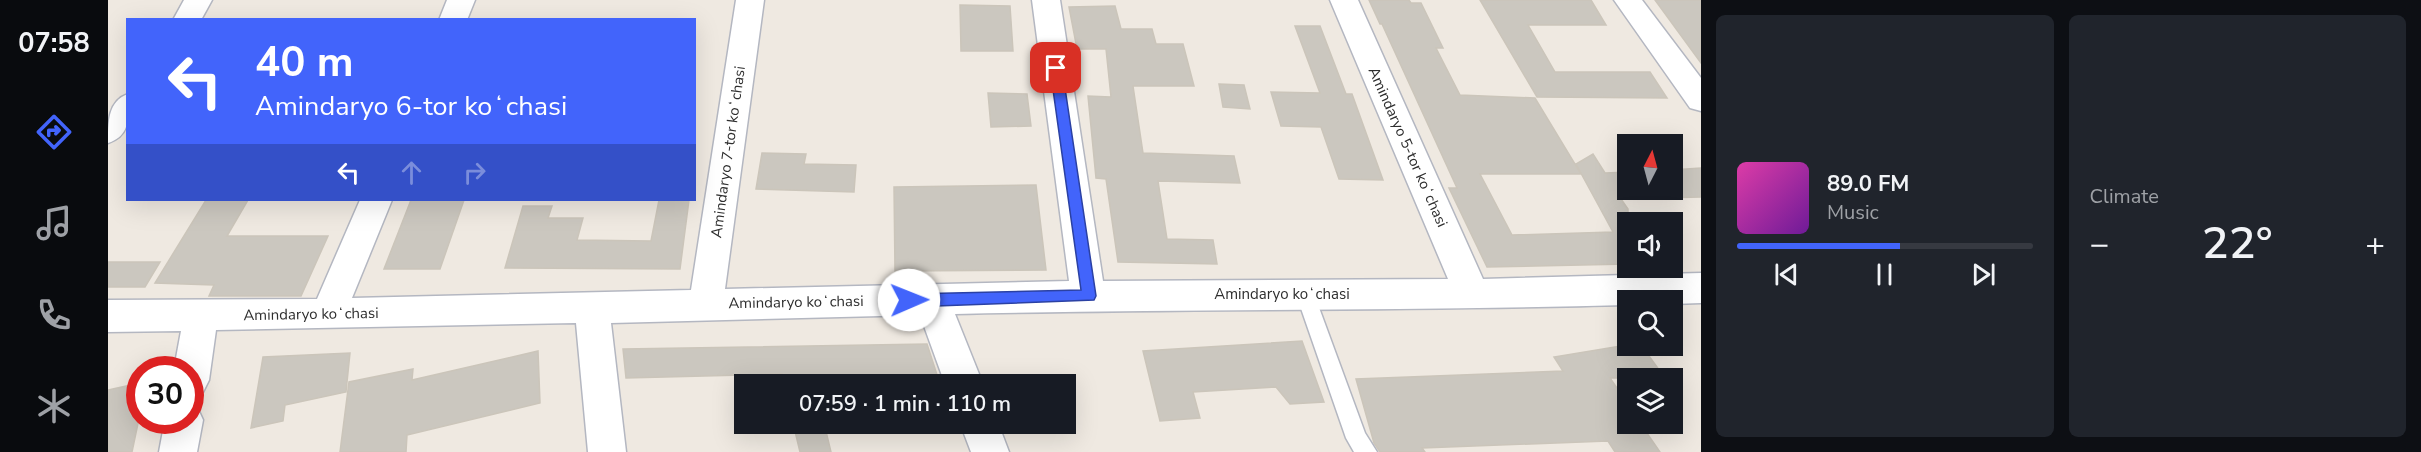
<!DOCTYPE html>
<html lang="en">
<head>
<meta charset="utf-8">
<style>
	:root { --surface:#171b24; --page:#20242c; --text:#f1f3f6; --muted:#9ea1a6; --line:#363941; --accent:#4264fb }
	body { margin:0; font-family:"Nunito Sans",sans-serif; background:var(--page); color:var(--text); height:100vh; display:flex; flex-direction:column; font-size:22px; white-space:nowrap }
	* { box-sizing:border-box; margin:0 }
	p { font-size:20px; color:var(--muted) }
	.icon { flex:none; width:33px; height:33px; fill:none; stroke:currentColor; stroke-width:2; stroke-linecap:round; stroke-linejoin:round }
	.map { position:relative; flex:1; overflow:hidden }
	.panel { display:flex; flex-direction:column; gap:15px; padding:15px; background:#0d0f14; width:720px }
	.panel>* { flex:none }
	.banner { position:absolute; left:18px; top:18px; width:570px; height:183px; border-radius:0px; box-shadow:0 6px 24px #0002; background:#4264fb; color:#fff; overflow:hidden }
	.needle { width:39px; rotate:6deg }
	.tools { position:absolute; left:1509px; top:134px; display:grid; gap:12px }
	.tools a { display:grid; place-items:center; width:66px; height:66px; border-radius:0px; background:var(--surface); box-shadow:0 6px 24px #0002; font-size:30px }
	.speed { position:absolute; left:18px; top:356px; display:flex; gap:12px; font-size:30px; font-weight:700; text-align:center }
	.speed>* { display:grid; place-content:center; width:78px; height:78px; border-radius:50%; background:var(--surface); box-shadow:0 6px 24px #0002; line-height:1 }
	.speed .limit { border:9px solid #d22; background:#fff; color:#111 }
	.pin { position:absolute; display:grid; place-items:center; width:51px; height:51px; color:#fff; margin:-26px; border-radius:12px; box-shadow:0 3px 9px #0006 }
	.me { position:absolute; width:66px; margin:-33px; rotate:89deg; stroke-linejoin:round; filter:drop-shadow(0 0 4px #0008) }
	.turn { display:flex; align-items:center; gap:21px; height:126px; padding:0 30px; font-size:27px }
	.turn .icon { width:78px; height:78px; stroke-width:2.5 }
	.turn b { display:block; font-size:42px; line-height:51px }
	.lanes { display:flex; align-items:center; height:57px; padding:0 30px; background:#0003; justify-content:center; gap:30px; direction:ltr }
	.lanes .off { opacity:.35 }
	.big { font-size:45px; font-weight:600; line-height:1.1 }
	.panel .widget { flex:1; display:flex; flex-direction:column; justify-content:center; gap:9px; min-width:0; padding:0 21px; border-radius:9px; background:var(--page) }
	.song { display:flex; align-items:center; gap:18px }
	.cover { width:72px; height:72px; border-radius:9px; background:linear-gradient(135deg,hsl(320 70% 55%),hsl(280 70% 35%)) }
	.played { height:6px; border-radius:3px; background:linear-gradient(90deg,var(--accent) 55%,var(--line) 55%) }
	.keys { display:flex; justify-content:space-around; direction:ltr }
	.heat { display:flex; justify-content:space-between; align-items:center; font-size:33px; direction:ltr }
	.panel .tiles { flex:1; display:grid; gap:15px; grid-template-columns:repeat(2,1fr) }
	.trip { position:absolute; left:626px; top:374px; width:342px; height:60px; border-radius:0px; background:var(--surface); box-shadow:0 6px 24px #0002; font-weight:600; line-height:60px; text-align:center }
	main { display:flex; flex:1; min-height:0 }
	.menu { display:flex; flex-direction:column; width:108px; justify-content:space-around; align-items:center; background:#090b0e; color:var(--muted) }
	.menu .icon { width:42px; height:42px }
	.menu .selected { color:var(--accent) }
	.menu b { font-size:27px; color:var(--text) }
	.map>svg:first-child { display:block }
	.building { fill:#cbc7bf; stroke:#cbc5ba; stroke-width:1.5 }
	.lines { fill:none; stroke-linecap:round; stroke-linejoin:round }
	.lane-casing { stroke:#b4b7c1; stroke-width:3 }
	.street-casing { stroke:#b4b7c1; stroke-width:3 }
	.lane { fill:#fff; fill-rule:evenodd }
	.street { fill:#fff; fill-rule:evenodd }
	.route { fill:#4264fb; stroke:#2b41a3; stroke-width:1.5 }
	.labels { text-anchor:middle; stroke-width:5; stroke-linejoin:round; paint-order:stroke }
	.street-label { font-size:15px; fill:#2e2e2e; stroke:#fff }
</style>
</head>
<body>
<main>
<nav class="menu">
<b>07:58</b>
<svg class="icon selected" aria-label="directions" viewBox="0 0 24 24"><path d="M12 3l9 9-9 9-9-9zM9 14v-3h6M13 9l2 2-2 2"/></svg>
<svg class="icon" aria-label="music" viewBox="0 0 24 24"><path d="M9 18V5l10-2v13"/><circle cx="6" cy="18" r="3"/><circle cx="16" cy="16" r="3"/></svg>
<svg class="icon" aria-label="phone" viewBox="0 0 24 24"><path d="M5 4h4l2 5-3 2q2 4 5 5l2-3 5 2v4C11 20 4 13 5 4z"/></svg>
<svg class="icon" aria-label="climate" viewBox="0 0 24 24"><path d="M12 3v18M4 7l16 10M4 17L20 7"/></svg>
</nav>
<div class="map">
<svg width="1593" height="452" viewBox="0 0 1593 452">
	<rect width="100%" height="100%" fill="#efe9e1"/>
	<path class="building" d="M1261 0H1301L1303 3H1313L1335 48H1328L1352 95 1427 98 1473 174H1372L1404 235 1505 232 1468 164 1485 154 1497 173 1520 172V189H1564V170L1593 168V197L1513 199 1520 209V264L1379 267 1341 188H1349L1274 24H1272Z
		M1372 0H1483L1498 25H1420L1447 72H1542L1559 98 1429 97Z
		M1547 0H1593V63Z
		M852 5 902 6 905 51H853Z
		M1007 6 1013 29H1044L1048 44H1075L1086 86H1025L1035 153 1126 156 1132 183 1050 181 1059 239 1105 240 1109 264 1010 262 998 179 988 178 980 96 1003 97 998 49H969L961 7Z
		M1187 26H1212L1238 94H1244L1275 180 1231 179 1213 127 1173 126 1163 92 1212 93Z
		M1111 84 1136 85 1142 109 1115 107Z
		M880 93 919 94 923 126 883 127Z
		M654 153 698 154 696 164 748 165 746 192 648 189Z
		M928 185 938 270 787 271 786 187Z
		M98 200H140L119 236H220L193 296H101L106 285 47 283Z
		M303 200H356L332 269H276Z
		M551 200H581L572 269 397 268 415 206H444L440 218H475L469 240 543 241Z
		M0 262H52L37 287H0Z
		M1194 341 1216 402 1182 404 1168 387 1085 392 1092 418 1052 421 1035 351Z
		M819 344 832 384H676L674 374 518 378 515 349Z
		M1519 345H1533L1557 378H1502L1520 404V423H1532L1552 452H1507L1500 441 1314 448 1317 452H1272L1266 443 1248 379 1455 371 1446 357Z
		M430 351 432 403 299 435 298 452H232L241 382 305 369 304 380Z
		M242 353 238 392 177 405 175 421 143 428 155 357Z
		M32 383V414L24 452H0V390Z
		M685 423H716L723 452H692Z"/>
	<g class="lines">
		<g class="lane-casing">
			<path id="lane" d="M1197 286 1204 288 1206 294 1257 433 1269 452H1246L1238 438 1188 294 1190 288Z"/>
		</g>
		<g class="street-casing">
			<path id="street" d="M76 0H104L93 20H65Z
				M339 0H367L359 20H331Z
				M628 0H656L617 289 961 281 924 0H952L995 281 1340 279 1222 0H1250L1375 279 1593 273V303L1564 304V300H1520V305C1295 311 1071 309 847 314L875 384H837L812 315 503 323 518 452H480L468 323 108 330 101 380 95 392 82 397V369H66L73 331 0 332V300L209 299 252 200H284L244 298 583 290Z
				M1506 0H1534L1593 78V111L1582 108Z
				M20 94C20 115 24 135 0 143 0 122 0 101 20 94Z
				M82 405 89 407 95 420 89 452H51L57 420H82Z
				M852 423H890L901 452H863Z"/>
		</g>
		<use href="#lane" class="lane"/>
		<use href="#street" class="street"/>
	</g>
	<path class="route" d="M948 64 954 68 988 296 986 300 801 307 796 305 794 300 796 296 801 294 973 290 942 68Z"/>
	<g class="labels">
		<g class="street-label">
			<text transform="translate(1300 147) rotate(66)" y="5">Amindaryo 5-tor koʻchasi</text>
			<text transform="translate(620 152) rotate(-82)" y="5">Amindaryo 7-tor koʻchasi</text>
			<text x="1174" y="299">Amindaryo koʻchasi</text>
			<text transform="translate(688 302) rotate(-1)" y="5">Amindaryo koʻchasi</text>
			<text transform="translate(203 314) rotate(-1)" y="5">Amindaryo koʻchasi</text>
		</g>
	</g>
</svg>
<div class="tools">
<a><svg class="needle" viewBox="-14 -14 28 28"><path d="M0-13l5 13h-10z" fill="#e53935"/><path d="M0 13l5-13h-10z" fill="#9ea1a6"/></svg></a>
<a><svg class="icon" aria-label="sound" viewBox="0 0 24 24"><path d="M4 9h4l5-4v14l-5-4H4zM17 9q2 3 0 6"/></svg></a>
<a><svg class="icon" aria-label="search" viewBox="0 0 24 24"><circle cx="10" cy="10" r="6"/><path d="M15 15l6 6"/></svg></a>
<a><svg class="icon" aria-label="layers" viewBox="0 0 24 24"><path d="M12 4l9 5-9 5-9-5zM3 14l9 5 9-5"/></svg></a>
</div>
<div class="speed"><div class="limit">30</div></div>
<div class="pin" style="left:948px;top:68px;background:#d93025"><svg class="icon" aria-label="arrive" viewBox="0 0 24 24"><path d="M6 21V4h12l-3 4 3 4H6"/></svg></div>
<svg class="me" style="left:801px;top:300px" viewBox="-20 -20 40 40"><circle r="19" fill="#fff"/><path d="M0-13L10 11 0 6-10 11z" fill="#4264fb"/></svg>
<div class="trip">07:59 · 1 min · 110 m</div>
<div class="banner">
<div class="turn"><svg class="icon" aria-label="left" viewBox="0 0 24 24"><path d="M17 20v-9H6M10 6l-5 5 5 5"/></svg><div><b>40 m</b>Amindaryo 6-tor koʻchasi</div></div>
<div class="lanes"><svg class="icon" aria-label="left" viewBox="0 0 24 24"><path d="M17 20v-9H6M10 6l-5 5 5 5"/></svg><svg class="icon off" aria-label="ahead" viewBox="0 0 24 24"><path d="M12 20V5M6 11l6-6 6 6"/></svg><svg class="icon off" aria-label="right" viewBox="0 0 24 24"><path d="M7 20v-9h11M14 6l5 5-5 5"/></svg></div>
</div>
</div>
<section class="panel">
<div class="tiles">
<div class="widget">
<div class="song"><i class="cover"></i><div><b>89.0 FM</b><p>Music</p></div></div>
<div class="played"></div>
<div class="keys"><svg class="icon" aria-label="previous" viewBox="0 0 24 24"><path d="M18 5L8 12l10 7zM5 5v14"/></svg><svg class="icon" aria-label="pause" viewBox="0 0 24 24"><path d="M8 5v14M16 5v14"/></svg><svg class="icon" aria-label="next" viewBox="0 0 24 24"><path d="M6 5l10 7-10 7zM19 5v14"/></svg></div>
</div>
<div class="widget"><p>Climate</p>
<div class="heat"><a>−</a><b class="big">22°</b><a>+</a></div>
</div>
</div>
</section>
</main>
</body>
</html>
